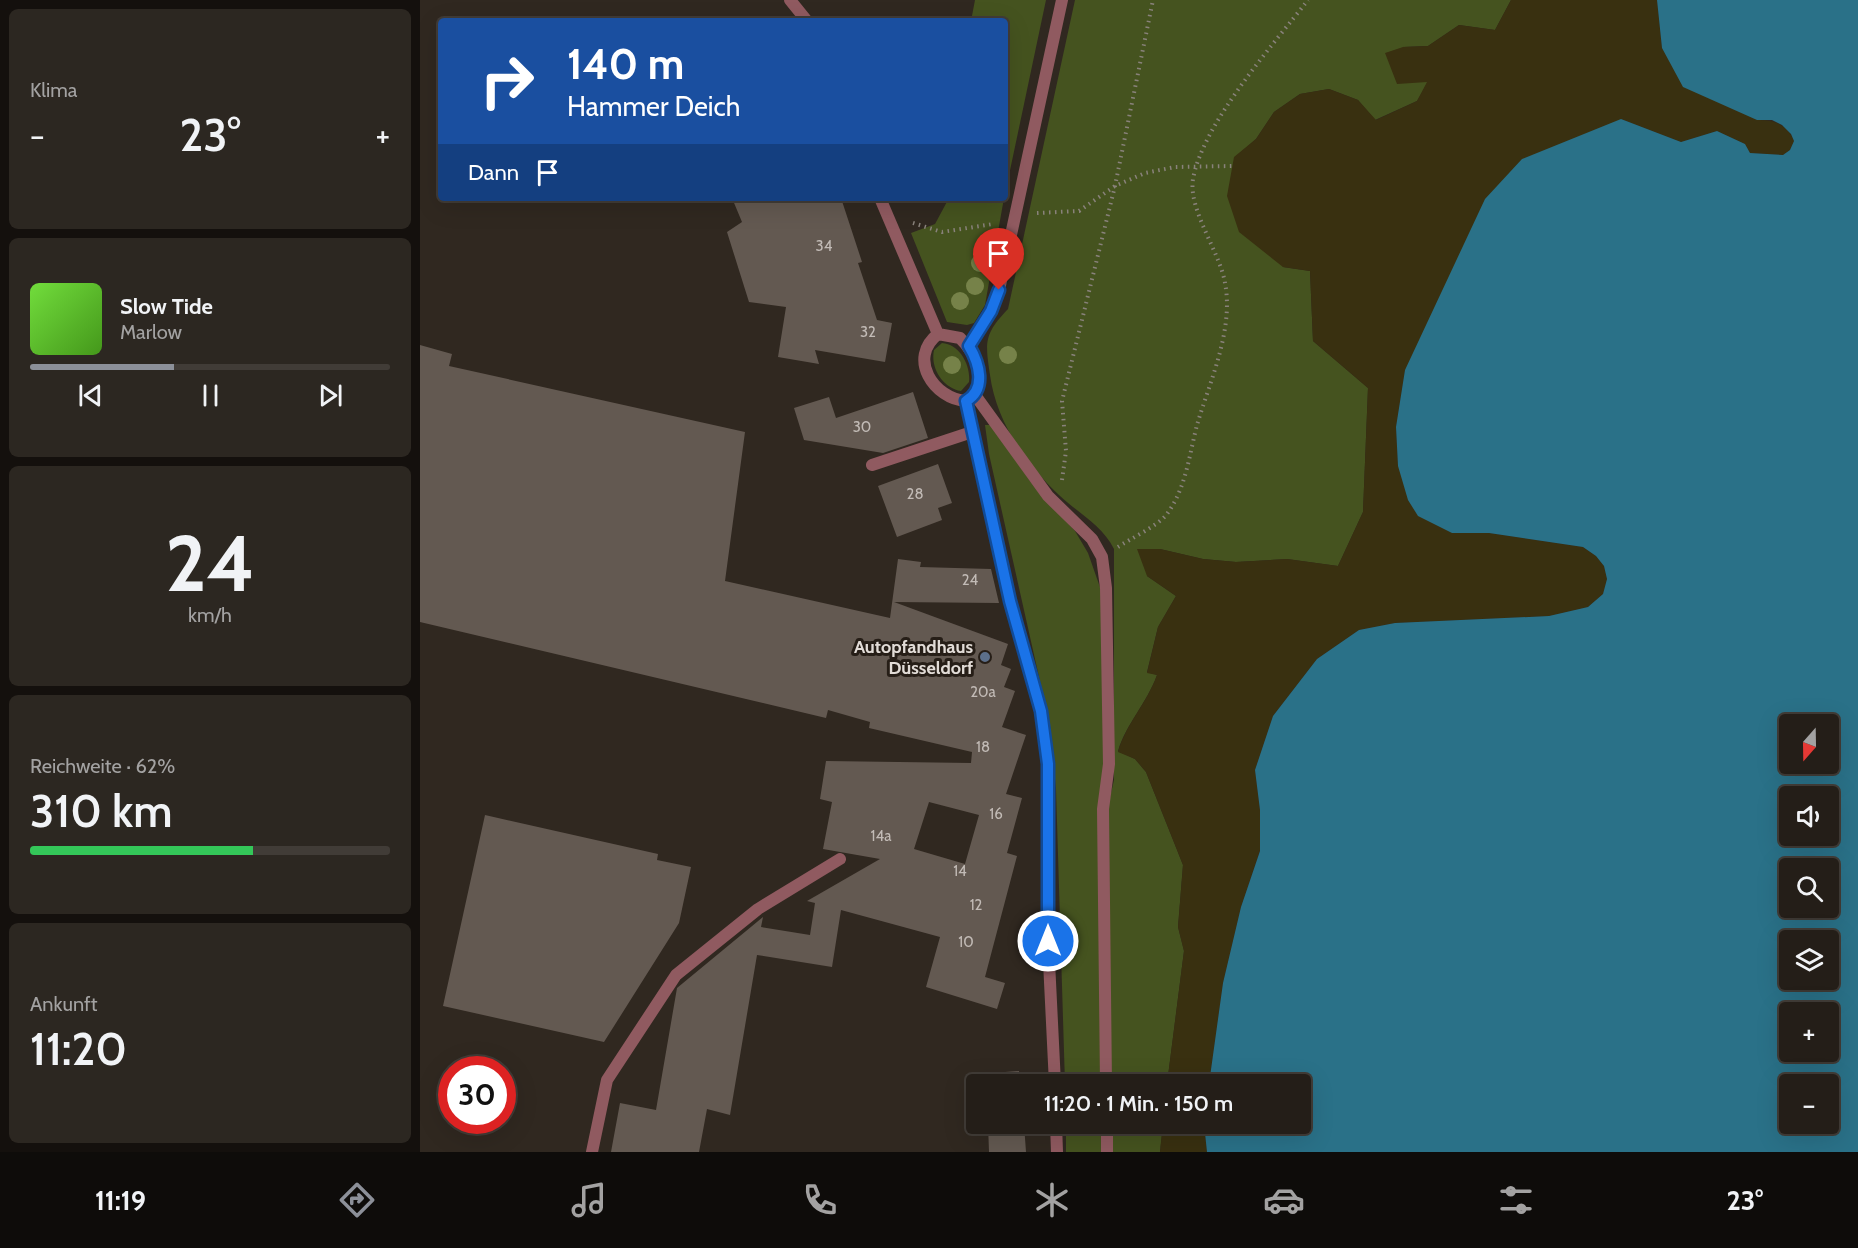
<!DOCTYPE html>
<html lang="de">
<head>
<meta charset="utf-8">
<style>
	:root { --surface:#241e18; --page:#2c2721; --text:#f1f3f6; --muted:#a3a2a2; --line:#413c37; --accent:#8c9099 }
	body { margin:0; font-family:Cabin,sans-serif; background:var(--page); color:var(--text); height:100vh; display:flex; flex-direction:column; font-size:22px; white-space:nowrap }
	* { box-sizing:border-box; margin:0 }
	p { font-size:20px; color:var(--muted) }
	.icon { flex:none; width:33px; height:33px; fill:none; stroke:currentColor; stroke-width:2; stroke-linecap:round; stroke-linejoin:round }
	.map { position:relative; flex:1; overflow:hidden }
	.drawer { display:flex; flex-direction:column; gap:9px; padding:9px; background:#14100d; width:420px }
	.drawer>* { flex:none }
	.guide { position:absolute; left:18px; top:18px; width:570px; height:183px; border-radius:6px; box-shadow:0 6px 24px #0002,0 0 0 2px var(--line); background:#1a4fa0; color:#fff; overflow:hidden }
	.needle { width:39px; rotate:200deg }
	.tools { position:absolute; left:1359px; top:714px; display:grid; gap:12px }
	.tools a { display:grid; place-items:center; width:60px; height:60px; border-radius:6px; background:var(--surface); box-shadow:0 6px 24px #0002,0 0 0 2px var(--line); font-size:30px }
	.speed { position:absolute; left:18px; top:1056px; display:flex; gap:12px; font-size:30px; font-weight:700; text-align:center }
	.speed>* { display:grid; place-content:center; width:78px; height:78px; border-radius:50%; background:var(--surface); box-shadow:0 6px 24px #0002,0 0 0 2px var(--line); line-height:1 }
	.speed .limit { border:9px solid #d22; background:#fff; color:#111 }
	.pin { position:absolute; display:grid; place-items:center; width:51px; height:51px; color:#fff; margin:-62px -26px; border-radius:50% 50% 50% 0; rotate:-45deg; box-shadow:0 0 6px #0007 }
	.pin .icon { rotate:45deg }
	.me { position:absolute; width:66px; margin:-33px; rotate:0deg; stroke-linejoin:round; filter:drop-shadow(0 0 4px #0008) }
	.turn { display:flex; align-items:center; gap:21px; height:126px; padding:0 30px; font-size:27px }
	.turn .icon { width:78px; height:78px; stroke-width:2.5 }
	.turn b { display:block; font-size:42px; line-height:51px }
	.then { display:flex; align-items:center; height:57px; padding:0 30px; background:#0003; gap:12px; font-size:22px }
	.big { font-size:45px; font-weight:600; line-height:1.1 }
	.drawer .card { flex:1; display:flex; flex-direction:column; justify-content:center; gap:9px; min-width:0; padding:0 21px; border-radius:9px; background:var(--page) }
	.drawer .dial { align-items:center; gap:0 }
	.dial b { font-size:78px; line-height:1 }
	.song { display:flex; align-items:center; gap:18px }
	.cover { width:72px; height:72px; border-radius:9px; background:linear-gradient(135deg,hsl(100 70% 55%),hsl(100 70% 35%)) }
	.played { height:6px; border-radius:3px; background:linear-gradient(90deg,var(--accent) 40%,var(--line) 40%) }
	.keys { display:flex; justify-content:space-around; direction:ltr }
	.heat { display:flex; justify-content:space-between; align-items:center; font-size:33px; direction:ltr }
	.charge { height:9px; border-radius:4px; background:linear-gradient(90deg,#34c759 62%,var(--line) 0) }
	.trip { position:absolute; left:546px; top:1074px; width:345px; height:60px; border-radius:6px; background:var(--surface); box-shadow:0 6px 24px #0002,0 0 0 2px var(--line); font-weight:600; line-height:60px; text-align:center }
	.menu { display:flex; height:96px; justify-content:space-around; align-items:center; background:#0e0c0a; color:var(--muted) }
	.menu .icon { width:42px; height:42px }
	.menu .current { color:var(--accent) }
	.menu b { font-size:27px; color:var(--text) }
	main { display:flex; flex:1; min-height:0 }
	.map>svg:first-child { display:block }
	.green { fill:#45531f }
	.sand { fill:#393010 }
	.water { fill:#2a7188; fill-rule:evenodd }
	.building { fill:#635951; fill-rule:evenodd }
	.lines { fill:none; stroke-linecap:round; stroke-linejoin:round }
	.path { stroke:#89827b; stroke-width:4; stroke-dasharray:1.5 4.5; stroke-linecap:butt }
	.service { stroke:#905a60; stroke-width:12 }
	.minor { stroke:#905a60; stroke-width:12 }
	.tree { fill:#768249 }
	.route-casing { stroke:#114b97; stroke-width:15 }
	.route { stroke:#1a73e8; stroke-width:10 }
	.service-dot { fill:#5c6f8a; stroke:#261e17; stroke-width:2 }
	.labels { text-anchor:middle; stroke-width:6; stroke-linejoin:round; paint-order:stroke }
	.number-label { font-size:15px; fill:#c2bbb6 }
	.poi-label { font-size:18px; font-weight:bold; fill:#e2dcd7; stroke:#261e17; text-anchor:end }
</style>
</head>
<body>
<main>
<section class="drawer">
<div class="card"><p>Klima</p>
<div class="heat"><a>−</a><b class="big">23°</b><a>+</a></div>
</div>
<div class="card">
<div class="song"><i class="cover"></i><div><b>Slow Tide</b><p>Marlow</p></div></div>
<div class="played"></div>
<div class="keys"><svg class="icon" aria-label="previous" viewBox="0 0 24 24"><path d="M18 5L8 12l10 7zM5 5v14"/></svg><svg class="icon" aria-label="pause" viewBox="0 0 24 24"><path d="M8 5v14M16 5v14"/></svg><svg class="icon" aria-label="next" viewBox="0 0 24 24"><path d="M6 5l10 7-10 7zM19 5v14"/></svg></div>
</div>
<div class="card dial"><b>24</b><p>km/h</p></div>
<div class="card"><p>Reichweite · 62%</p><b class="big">310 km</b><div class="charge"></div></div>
<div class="card"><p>Ankunft</p><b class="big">11:20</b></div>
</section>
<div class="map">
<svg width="1438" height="1152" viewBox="0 0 1438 1152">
	<rect width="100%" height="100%" fill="#302820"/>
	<path class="green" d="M555 0H626L585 194V21H551Z
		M655 0H1091L1075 30 1039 25 1008 46 983 47 1008 82 997 101 955 120 938 100 909 89 880 94 854 112 836 139 814 158 863 267 890 271 893 341 948 388 943 512 918 566 867 559 816 562 783 559 740 549 727 576 756 596 738 627 727 672 737 675C727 703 706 724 698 751L715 759 726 772 763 865 758 927 764 951 747 1084H691L688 806 694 780V549C682 525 658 513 639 495 605 463 576 421 570 375 565 342 564 334 588 309Z
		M529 198H584L565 305 554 323 547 325 527 322 491 233 515 224Z
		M522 343C540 344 551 366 549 382L541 391C523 388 510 368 514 350Z
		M565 425H571L610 481 655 531 668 553 682 593 684 625 682 1084H645L636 789 630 726 569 454Z
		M646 1124H682L683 1152H646Z
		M691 1124H743L740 1152H692Z"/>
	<path class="sand" d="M1091 0H1237L1242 48 1337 120C1354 120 1367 124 1374 141L1370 150 1363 155 1330 153 1325 144 1297 131 1261 142 1201 119 985 370 976 427 978 466 1032 533H1069L1163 547 1176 556 1184 566 1187 579 1183 594 1168 607 1129 616 975 623 939 630 897 659 853 716 835 770 840 810V850L821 907 803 983 789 1084H747L764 951 758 927 763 865 726 772 715 759 698 752C706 724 727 703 737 675L727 673 738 627 756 596 727 576 717 549H740L783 559 816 562 867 559 918 566 943 512 948 388 893 341 890 271 863 267 819 232 807 196 814 157 836 139 854 112 880 94 909 89 938 100 956 120 997 101 1007 82 977 84 965 53 983 47 1008 46 1039 25 1075 30Z
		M743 1124H784L787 1152H740Z"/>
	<path class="water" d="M1237 0H1438V1152H787L784 1124H880V1084H789L803 983 821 907 840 851V810L835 770 853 716 897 659 939 630 975 623 1129 616 1168 607 1183 594 1187 579 1184 566 1176 556 1163 547 1069 533H1032L998 516 988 500 978 466 976 427 985 370 1065 199 1102 159 1201 119 1261 142 1297 131 1325 144 1330 153 1363 155 1370 150 1374 141 1371 134 1362 125 1352 120H1337L1263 87 1242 48ZM1370 724H1408V764H1370ZM1408 796V836H1370V796ZM1408 868V908H1370V868ZM1370 940H1408V980H1370ZM1370 1012H1408V1052H1370ZM1408 1084V1124H1370V1084Z"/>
	<path class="building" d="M312 198H421L442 262 438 263 457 320 472 323 465 362 395 350 399 364 358 357 366 307 329 302 307 232 322 222Z
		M0 345 32 354 29 366 325 432 305 581 470 618 478 559 501 562 500 567 571 569 579 603 474 602 588 644 581 665 591 669 584 687 595 691 582 727 606 735 586 794 602 798 587 853 597 856 565 977 585 983 577 1009 506 987 520 937 421 910 412 967 337 955 310 1115 287 1109 279 1152H191L200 1103 236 1110 257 988 343 917 341 927 390 935 395 903 387 901 460 859 403 849 412 802 400 799 406 761 551 763 552 752 449 728 450 722 408 710 406 718 0 622ZM509 802 559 815 545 864 494 849Z
		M493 392 508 438 463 453 384 440 374 408 409 397 416 418Z
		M518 464 532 503 518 508 522 520 477 537 458 486Z
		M65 815 238 854 237 860 271 867 259 923 184 1042 23 1006Z
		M599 1071 600 1084H573L572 1073Z
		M568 1124H604L606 1152H569Z"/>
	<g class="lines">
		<path class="path" d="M617 213 659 211 695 186 725 173 755 167 812 166
			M493 223 522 232 573 224
			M642 480 646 451 642 401 695 186 733 0
			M698 547C710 539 739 525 747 514 766 488 769 456 777 425 790 381 814 329 805 283 800 252 768 210 773 179 783 123 853 45 888 0"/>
		<path class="service" d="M549 346 571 311 579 290 642 0
			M555 395 628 496 672 539 682 557 686 588 689 764 683 809 686 1084
			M452 465 552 432
			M687 1124V1152
			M172 1152 187 1080 256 975 338 909 420 859"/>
		<path class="minor" d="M370 0 387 21
			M460 198 518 334
			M518 334 540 338C556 353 572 387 546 401 514 399 487 358 518 334Z
			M546 401 590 601 621 711 628 764V941L635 1084
			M636 1124 637 1152"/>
	</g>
	<g class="tree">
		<circle cx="560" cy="263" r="9"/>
		<circle cx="555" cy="286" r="9"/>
		<circle cx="540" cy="301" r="9"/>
		<circle cx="588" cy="355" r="9"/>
		<circle cx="532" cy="365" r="9"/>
	</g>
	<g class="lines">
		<g class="route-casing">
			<path id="route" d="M579 290 571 311 549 346C559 363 567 389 546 401L590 601 621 711 628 764V941"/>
		</g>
		<use href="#route" class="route"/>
	</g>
	<circle class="service-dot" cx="565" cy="657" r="6"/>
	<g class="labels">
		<g class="number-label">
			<text x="404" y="251">34</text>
			<text x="448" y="337">32</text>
			<text x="442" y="432">30</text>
			<text x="495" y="499">28</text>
			<text x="550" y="585">24</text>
			<text x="563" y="697">20a</text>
			<text x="563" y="752">18</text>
			<text x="576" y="819">16</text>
			<text x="461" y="841">14a</text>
			<text x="540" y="876">14</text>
			<text x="556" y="910">12</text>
			<text x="546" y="947">10</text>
		</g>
		<g class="poi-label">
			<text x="553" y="653">Autopfandhaus<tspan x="553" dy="21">Düsseldorf</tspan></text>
		</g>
	</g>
</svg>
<div class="tools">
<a><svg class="needle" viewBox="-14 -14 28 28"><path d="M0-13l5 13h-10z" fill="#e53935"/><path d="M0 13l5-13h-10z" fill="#a3a2a2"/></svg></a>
<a><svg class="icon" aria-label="sound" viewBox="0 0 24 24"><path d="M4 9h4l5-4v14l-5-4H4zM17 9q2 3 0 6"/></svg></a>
<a><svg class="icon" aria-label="search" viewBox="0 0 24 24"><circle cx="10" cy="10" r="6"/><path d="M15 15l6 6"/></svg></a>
<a><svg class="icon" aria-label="layers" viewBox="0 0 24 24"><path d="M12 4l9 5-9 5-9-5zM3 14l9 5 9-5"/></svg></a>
<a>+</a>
<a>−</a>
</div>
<div class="speed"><div class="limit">30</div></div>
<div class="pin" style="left:579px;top:290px;background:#d93025"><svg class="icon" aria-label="arrive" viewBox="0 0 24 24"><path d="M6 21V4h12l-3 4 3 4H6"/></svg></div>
<svg class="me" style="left:628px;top:941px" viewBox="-20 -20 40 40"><circle r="17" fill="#1a73e8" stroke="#fff" stroke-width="3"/><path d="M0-11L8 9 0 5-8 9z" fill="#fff"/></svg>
<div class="trip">11:20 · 1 Min. · 150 m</div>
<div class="guide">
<div class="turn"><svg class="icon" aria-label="right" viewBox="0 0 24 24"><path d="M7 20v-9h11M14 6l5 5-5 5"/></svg><div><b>140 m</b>Hammer Deich</div></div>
<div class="then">Dann<svg class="icon" aria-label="arrive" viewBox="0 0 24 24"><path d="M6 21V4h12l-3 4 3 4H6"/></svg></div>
</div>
</div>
</main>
<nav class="menu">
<b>11:19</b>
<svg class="icon current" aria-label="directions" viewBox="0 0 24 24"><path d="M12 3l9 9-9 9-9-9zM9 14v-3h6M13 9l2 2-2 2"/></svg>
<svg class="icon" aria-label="music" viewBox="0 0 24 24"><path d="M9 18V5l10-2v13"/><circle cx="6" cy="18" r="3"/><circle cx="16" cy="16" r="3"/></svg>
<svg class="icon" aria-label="phone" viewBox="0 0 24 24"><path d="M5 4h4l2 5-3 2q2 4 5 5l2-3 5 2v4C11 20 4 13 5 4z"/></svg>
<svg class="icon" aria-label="climate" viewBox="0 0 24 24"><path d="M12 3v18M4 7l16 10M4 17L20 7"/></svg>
<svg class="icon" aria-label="car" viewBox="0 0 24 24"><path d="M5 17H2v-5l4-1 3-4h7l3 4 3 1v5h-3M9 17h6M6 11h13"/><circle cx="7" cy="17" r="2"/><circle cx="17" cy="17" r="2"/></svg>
<svg class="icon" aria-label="filters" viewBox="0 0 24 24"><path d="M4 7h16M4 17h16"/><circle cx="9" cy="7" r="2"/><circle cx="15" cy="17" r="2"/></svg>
<b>23°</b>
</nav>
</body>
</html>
